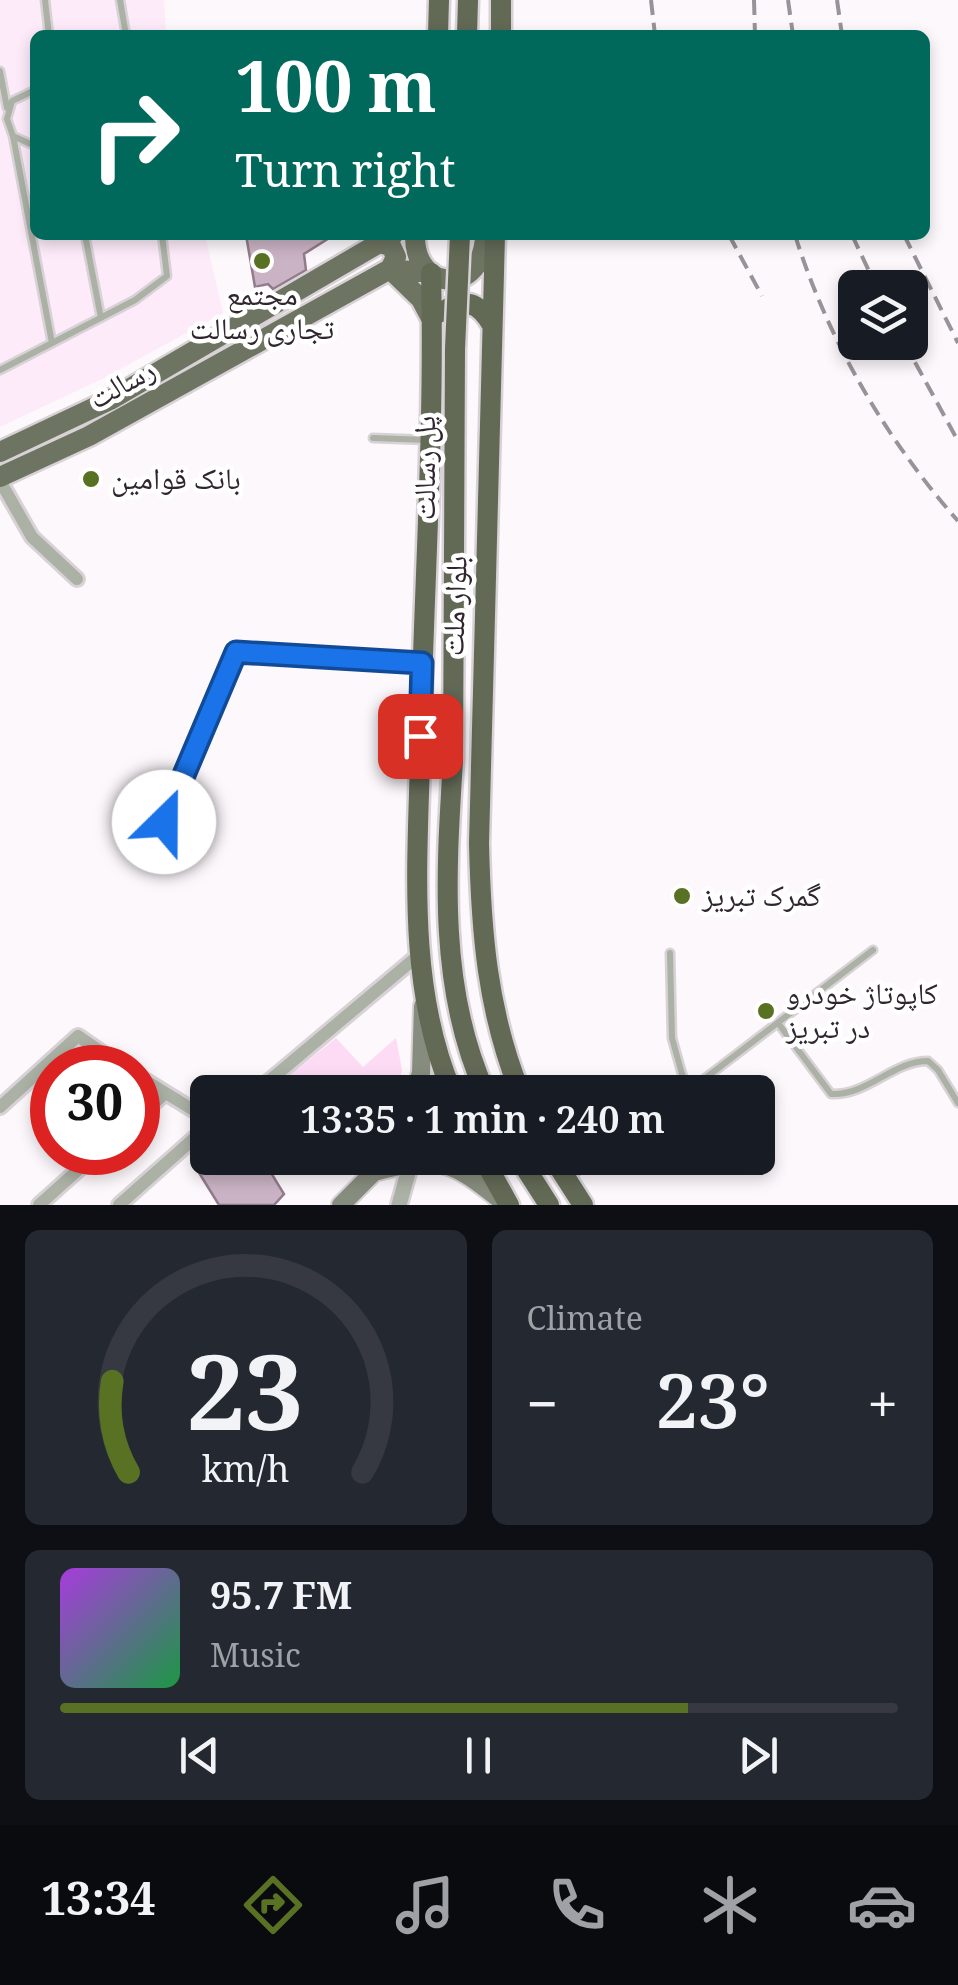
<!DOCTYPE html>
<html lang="en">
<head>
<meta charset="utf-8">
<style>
	:root { --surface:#171b24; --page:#242831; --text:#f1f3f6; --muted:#9ea1a6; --line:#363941; --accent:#597122 }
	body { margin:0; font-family:Georgia,"Noto Naskh Arabic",serif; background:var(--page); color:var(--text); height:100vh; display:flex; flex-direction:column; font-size:38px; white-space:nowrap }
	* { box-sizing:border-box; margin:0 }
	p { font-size:32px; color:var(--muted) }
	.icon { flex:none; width:55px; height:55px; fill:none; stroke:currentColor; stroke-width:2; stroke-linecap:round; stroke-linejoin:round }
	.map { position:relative; height:1205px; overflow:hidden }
	.drawer { display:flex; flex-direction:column; gap:25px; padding:25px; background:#0d0f14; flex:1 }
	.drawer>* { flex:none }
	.hud { position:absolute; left:30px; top:30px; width:900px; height:210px; border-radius:15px; box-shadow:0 5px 15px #0003; background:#00695c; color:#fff; overflow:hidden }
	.fabs { position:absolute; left:838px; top:270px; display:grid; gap:20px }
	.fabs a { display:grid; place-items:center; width:90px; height:90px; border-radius:15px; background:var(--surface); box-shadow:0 5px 15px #0003; font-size:50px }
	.speed { position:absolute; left:30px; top:1045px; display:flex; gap:20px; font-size:50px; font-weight:700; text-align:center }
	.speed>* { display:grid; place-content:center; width:130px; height:130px; border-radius:50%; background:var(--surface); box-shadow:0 5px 15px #0003; line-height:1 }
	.speed .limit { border:15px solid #d22; background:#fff; color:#111 }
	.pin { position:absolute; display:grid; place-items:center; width:85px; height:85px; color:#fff; margin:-42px; border-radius:20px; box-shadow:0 5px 15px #0006 }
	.me { position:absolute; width:110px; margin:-55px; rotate:23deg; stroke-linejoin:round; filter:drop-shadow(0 0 8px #0008) }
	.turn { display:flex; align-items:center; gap:35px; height:210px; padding:0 40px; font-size:45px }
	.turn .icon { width:130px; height:130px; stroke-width:2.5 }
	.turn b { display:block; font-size:70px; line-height:85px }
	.big { font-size:75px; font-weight:600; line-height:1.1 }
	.drawer .tile { flex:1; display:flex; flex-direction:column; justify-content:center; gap:15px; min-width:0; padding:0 35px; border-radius:15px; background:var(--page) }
	.drawer .dial { align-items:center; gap:0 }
	.dial svg { height:260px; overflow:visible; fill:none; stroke:var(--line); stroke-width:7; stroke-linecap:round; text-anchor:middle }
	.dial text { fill:var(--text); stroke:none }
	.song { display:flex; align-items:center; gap:30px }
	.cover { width:120px; height:120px; border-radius:15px; background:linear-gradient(135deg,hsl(280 70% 55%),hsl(140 70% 35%)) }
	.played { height:10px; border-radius:5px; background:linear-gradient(90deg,var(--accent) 75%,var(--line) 75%) }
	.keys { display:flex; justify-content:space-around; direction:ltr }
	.heat { display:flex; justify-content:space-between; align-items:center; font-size:55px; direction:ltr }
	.drawer .tiles { flex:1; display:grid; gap:25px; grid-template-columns:1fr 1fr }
	.tile:last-child { grid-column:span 2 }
	.trip { position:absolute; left:190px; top:1075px; width:585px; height:100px; border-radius:15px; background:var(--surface); box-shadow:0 5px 15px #0003; font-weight:600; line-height:100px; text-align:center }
	.dock { display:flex; height:160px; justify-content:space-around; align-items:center; background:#090b0e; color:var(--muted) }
	.dock .icon { width:70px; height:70px }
	.dock .on { color:var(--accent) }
	.dock b { font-size:45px; color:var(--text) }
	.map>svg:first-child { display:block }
	.built { fill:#fdebf9 }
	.green { fill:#fddbf5 }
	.building { fill:#cab3c4; stroke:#917b8c; stroke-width:2.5 }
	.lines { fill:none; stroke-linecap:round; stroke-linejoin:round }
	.service-casing { stroke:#d8d2d7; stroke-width:11 }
	.minor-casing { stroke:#d8d2d7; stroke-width:18 }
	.tertiary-casing { stroke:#d8d2d7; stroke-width:20 }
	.secondary-casing { stroke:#d8d2d7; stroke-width:22 }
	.primary-casing { stroke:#d8d2d7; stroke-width:25 }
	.trunk-casing { stroke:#d8d2d7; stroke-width:25 }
	.service { stroke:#acb1a6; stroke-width:6 }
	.minor { stroke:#acb1a6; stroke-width:12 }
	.tertiary { stroke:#acb1a6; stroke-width:15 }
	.secondary { stroke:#878d7e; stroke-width:18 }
	.primary { stroke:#6d7461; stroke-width:20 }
	.trunk { stroke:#626955; stroke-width:20 }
	.rail { stroke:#999298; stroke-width:4; stroke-dasharray:15 8; stroke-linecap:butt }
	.trunk-bridge-casing { stroke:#d8d2d7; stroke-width:25; stroke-linecap:butt }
	.trunk-bridge { stroke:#626955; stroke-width:20 }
	.route-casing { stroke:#114b97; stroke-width:25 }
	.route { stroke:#1a73e8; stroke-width:18 }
	.poi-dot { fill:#597122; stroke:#fff; stroke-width:4 }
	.labels { text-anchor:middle; stroke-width:9; stroke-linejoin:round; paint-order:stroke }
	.poi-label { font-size:30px; fill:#30272e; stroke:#fff; text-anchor:start }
	.street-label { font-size:30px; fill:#30272e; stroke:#fff }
</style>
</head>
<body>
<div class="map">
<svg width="958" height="1205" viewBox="0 0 958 1205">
	<rect width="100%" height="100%" fill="#fdf8fc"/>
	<path class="built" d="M0 0H164L166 35H35V235H205L223 313 104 378 0 427Z"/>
	<path class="green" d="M336 1038 363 1067 396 1038 402 1070 397 1092H269Z"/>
	<path class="building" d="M246 235H334L304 254 306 270 273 289 268 284 255 287Z
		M208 1153V1158H262L284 1194 274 1205H219L193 1163Z"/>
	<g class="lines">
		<g class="service-casing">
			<path id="service" d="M45 0 49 35
				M120 0 126 35
				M0 71 7 108
				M35 90 12 101 7 119 13 136 35 146
				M13 136 52 343
				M85 235 101 318
				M0 370 135 300 167 276 162 235
				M373 438 429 440
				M670 953 672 1038 687 1092
				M778 1023 831 1094C867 1096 893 1061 928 1061L938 1070 958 1103
				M687 1092 873 950
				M569 1177 597 1158"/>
		</g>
		<g class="minor-casing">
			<path id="minor" d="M0 481 32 537 77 579
				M149 856 236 651 422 663
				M138 1076 208 1119
				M256 1092 420 954
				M0 1107 78 1036 124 1068
				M138 1118 164 1094
				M39 1205 98 1152
				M119 1205 208 1126"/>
		</g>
		<g class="tertiary-casing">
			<path id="tertiary" d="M399 1205 411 1162"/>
		</g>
		<g class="secondary-casing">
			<path id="secondary" d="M415 1092 421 1073 423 1006
				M383 1158 374 1172C444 1153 452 1162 507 1205
				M341 1205 374 1172"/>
		</g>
		<g class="primary-casing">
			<path id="primary" d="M415 235C414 294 484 295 485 235
				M379 243 391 246 396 257 390 269 421 299 432 320
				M0 452 110 400 393 235
				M0 477 89 436 390 269 431 273"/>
		</g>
		<g class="trunk-casing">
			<path id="trunk" d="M438 35 439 0
				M467 35 468 0
				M501 35V0
				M495 235 479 843C481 931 487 1010 520 1092
				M431 273C435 436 423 599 420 761 417 871 408 989 452 1092
				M442 312C464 297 479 302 492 325
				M453 761C446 872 438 988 485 1092
				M483 1158 509 1205
				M519 1158 549 1205
				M553 1158 583 1205"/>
		</g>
		<use href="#service" class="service"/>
		<use href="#minor" class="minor"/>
		<use href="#tertiary" class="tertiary"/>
		<use href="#secondary" class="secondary"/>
		<use href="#primary" class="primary"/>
		<use href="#trunk" class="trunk"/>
		<path class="rail" d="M651 0 655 35
			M754 0 755 35
			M788 0 793 35
			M837 0 842 35
			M729 235 762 296
			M795 235C828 340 885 438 958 521
			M852 235 877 288
			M904 235 958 343
			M904 342 958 441"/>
		<g class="trunk-bridge-casing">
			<path id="trunk-bridge" d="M453 761 455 349 460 235"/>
		</g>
		<use href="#trunk-bridge" class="trunk-bridge"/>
	</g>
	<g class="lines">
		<g class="route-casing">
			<path id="route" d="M164 822 236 652 422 663 420 736"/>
		</g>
		<use href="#route" class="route"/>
	</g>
	<g class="poi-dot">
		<circle cx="262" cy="261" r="10"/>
		<circle cx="91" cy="479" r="10"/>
		<circle cx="682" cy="896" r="10"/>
		<circle cx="766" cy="1011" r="10"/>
	</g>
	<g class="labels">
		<g class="poi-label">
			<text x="262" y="305" text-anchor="middle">مجتمع<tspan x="262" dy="34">تجاری رسالت</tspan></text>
			<text x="111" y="489">بانک قوامین</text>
			<text x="702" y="906">گمرک تبریز</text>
			<text x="786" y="1004">کاپوتاژ خودرو<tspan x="786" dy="34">در تبریز</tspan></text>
		</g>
		<g class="street-label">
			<text transform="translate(122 384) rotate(-29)" y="10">رسالت</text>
			<text transform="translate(425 468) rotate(-90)" y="10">پل رسالت</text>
			<text transform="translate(455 606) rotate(-88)" y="10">بلوار ملت</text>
		</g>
	</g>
</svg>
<div class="fabs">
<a><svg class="icon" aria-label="layers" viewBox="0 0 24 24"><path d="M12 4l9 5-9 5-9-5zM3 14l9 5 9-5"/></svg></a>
</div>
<div class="speed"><div class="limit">30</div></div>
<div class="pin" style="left:420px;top:736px;background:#d93025"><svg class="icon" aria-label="arrive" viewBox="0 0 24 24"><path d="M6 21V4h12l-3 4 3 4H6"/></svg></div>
<svg class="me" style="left:164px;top:822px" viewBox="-20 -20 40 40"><circle r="19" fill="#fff"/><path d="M0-13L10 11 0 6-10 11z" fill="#1a73e8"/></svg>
<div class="trip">13:35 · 1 min · 240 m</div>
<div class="hud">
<div class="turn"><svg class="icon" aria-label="right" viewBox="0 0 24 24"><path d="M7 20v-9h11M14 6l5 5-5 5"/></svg><div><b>100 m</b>Turn right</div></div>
</div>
</div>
<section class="drawer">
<div class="tiles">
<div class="tile dial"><svg viewBox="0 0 100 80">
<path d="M14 69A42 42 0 1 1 86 69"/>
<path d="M14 69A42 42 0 0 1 9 41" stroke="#597122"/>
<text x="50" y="56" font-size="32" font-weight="700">23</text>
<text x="50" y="72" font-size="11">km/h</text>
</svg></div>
<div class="tile"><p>Climate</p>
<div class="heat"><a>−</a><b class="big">23°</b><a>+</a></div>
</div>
<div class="tile">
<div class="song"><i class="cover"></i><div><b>95.7 FM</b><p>Music</p></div></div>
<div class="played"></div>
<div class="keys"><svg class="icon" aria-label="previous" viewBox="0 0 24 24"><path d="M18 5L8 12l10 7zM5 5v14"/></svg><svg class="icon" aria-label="pause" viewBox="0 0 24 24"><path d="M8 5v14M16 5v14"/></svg><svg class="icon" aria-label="next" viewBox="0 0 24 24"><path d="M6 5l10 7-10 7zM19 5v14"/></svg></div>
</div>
</div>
</section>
<nav class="dock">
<b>13:34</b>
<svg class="icon on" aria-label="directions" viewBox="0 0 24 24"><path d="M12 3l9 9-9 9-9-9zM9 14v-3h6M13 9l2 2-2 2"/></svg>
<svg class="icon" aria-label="music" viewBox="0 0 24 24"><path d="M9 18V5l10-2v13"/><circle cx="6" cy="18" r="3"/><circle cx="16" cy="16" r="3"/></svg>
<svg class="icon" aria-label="phone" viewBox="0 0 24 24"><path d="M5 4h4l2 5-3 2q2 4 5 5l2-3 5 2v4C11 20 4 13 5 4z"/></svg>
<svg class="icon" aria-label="climate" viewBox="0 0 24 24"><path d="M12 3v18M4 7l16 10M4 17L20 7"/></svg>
<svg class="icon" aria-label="car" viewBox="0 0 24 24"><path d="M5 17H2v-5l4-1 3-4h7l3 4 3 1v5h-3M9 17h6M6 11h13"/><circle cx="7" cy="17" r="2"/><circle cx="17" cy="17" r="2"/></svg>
</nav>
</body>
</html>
